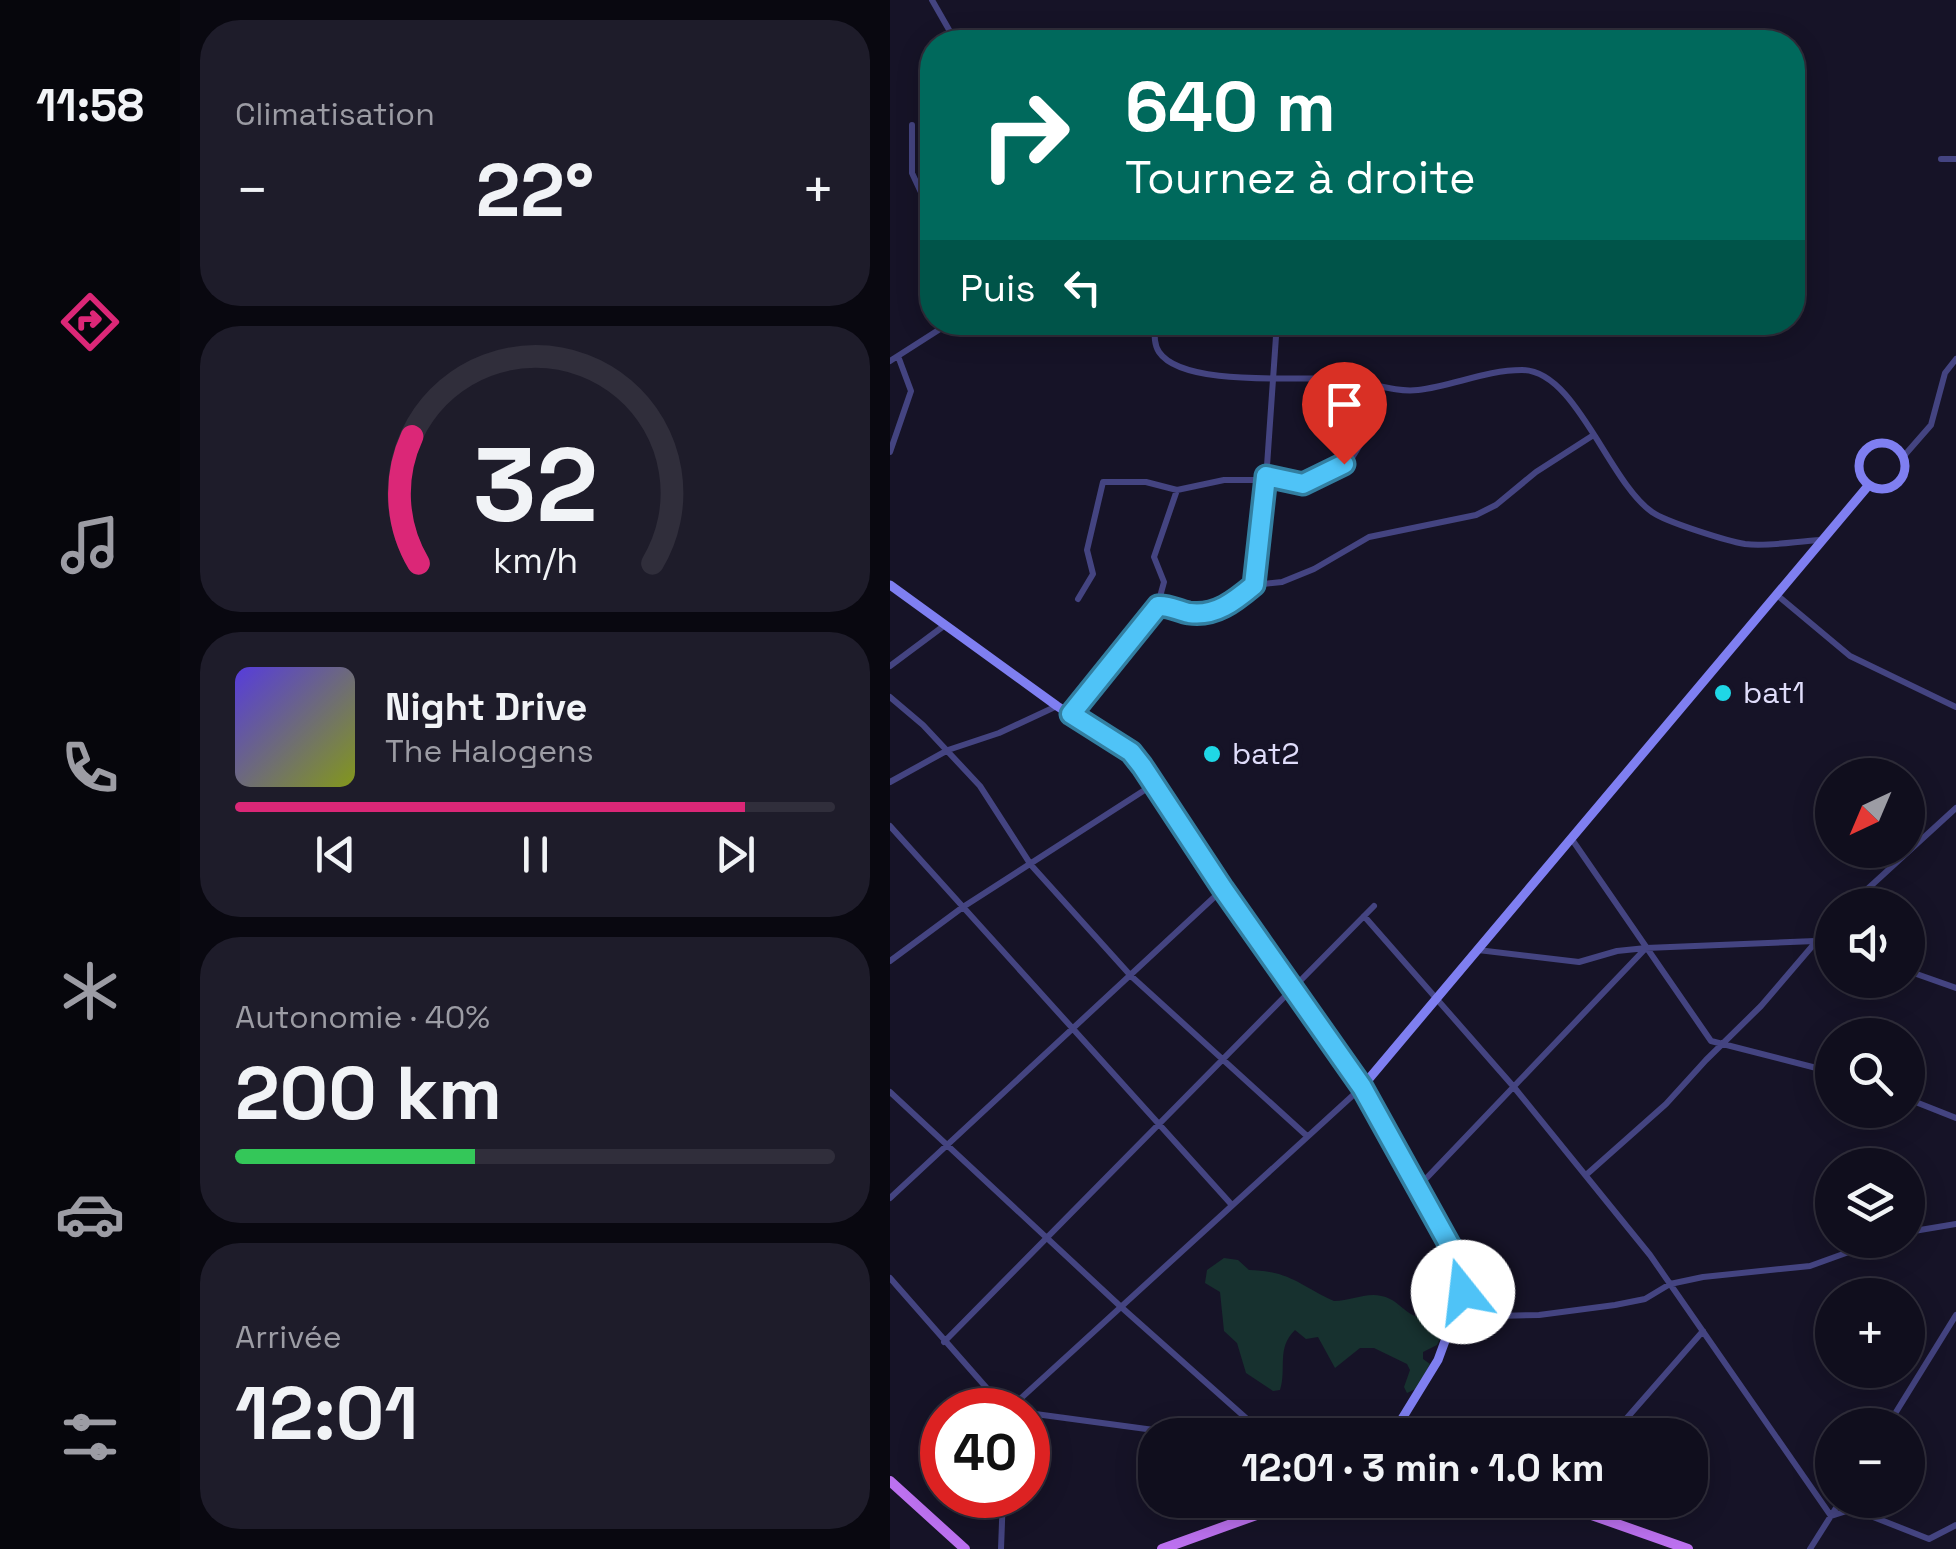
<!DOCTYPE html>
<html lang="fr">
<head>
<meta charset="utf-8">
<style>
	:root { --surface:#100e1d; --page:#1e1c2a; --text:#f1f3f6; --muted:#9c9ca4; --line:#302e3b; --accent:#db2777 }
	body { margin:0; font-family:"Space Grotesk",sans-serif; background:var(--page); color:var(--text); height:100vh; display:flex; flex-direction:column; font-size:38px; white-space:nowrap }
	* { box-sizing:border-box; margin:0 }
	p { font-size:32px; color:var(--muted) }
	.icon { flex:none; width:55px; height:55px; fill:none; stroke:currentColor; stroke-width:2; stroke-linecap:round; stroke-linejoin:round }
	.map { position:relative; flex:1; overflow:hidden }
	.drawer { display:flex; flex-direction:column; gap:20px; padding:20px; background:#090810; width:710px }
	.drawer>* { flex:none }
	.guide { position:absolute; left:30px; top:30px; width:885px; height:305px; border-radius:40px; box-shadow:0 5px 25px #0003,0 0 0 2px var(--line); background:#00695c; color:#fff; overflow:hidden }
	.needle { width:65px; rotate:224deg }
	.controls { position:absolute; left:925px; top:758px; display:grid; gap:20px }
	.controls a { display:grid; place-items:center; width:110px; height:110px; border-radius:50%; background:var(--surface); box-shadow:0 5px 25px #0003,0 0 0 2px var(--line); font-size:50px }
	.speed { position:absolute; left:30px; top:1388px; display:flex; gap:20px; font-size:50px; font-weight:700; text-align:center }
	.speed>* { display:grid; place-content:center; width:130px; height:130px; border-radius:50%; background:var(--surface); box-shadow:0 5px 25px #0003,0 0 0 2px var(--line); line-height:1 }
	.speed .limit { border:15px solid #d22; background:#fff; color:#111 }
	.pin { position:absolute; display:grid; place-items:center; width:85px; height:85px; color:#fff; margin:-102px -42px; border-radius:50% 50% 50% 0; rotate:-45deg; box-shadow:0 0 10px #0007 }
	.pin .icon { rotate:45deg }
	.me { position:absolute; width:110px; margin:-55px; rotate:344deg; stroke-linejoin:round; filter:drop-shadow(0 0 8px #0008) }
	.turn { display:flex; align-items:center; gap:35px; height:210px; padding:0 40px; font-size:45px }
	.turn .icon { width:130px; height:130px; stroke-width:2.5 }
	.turn b { display:block; font-size:70px; line-height:85px }
	.then { display:flex; align-items:center; height:95px; padding:0 40px; background:#0003; gap:20px; font-size:38px }
	.big { font-size:75px; font-weight:800; line-height:1.1 }
	.drawer .tile { flex:1; display:flex; flex-direction:column; justify-content:center; gap:15px; min-width:0; padding:0 35px; border-radius:40px; background:var(--page) }
	.drawer .dial { align-items:center; gap:0 }
	.dial svg { height:260px; overflow:visible; fill:none; stroke:var(--line); stroke-width:7; stroke-linecap:round; text-anchor:middle }
	.dial text { fill:var(--text); stroke:none }
	.song { display:flex; align-items:center; gap:30px }
	.cover { width:120px; height:120px; border-radius:15px; background:linear-gradient(135deg,hsl(250 70% 55%),hsl(70 70% 35%)) }
	.played { height:10px; border-radius:5px; background:linear-gradient(90deg,var(--accent) 85%,var(--line) 85%) }
	.keys { display:flex; justify-content:space-around; direction:ltr }
	.heat { display:flex; justify-content:space-between; align-items:center; font-size:55px; direction:ltr }
	.charge { height:15px; border-radius:8px; background:linear-gradient(90deg,#34c759 40%,var(--line) 0) }
	.trip { position:absolute; left:248px; top:1418px; width:570px; height:100px; border-radius:40px; background:var(--surface); box-shadow:0 5px 25px #0003,0 0 0 2px var(--line); font-weight:800; line-height:100px; text-align:center }
	main { display:flex; flex:1; min-height:0 }
	.menu { display:flex; flex-direction:column; width:180px; justify-content:space-around; align-items:center; background:#06060c; color:var(--muted) }
	.menu .icon { width:70px; height:70px }
	.menu .on { color:var(--accent) }
	.menu b { font-size:45px; color:var(--text) }
	.map>svg:first-child { display:block }
	.park { fill:#17312f }
	.lines { fill:none; stroke-linecap:round; stroke-linejoin:round }
	.street { stroke:#444481; stroke-width:6 }
	.secondary { stroke:#7f7ff1; stroke-width:9 }
	.primary { stroke:#bc71ef; stroke-width:10 }
	.route-casing { stroke:#337fa1; stroke-width:25 }
	.route { stroke:#4fc3f7; stroke-width:18 }
	.poi-dot { fill:#1fd7e6; stroke:#161327; stroke-width:4 }
	.labels { text-anchor:middle; stroke-width:10; stroke-linejoin:round; paint-order:stroke }
	.poi-label { font-size:30px; fill:#e0ddfb; stroke:#161327; text-anchor:start }
</style>
</head>
<body>
<main>
<nav class="menu">
<b>11:58</b>
<svg class="icon on" aria-label="directions" viewBox="0 0 24 24"><path d="M12 3l9 9-9 9-9-9zM9 14v-3h6M13 9l2 2-2 2"/></svg>
<svg class="icon" aria-label="music" viewBox="0 0 24 24"><path d="M9 18V5l10-2v13"/><circle cx="6" cy="18" r="3"/><circle cx="16" cy="16" r="3"/></svg>
<svg class="icon" aria-label="phone" viewBox="0 0 24 24"><path d="M5 4h4l2 5-3 2q2 4 5 5l2-3 5 2v4C11 20 4 13 5 4z"/></svg>
<svg class="icon" aria-label="climate" viewBox="0 0 24 24"><path d="M12 3v18M4 7l16 10M4 17L20 7"/></svg>
<svg class="icon" aria-label="car" viewBox="0 0 24 24"><path d="M5 17H2v-5l4-1 3-4h7l3 4 3 1v5h-3M9 17h6M6 11h13"/><circle cx="7" cy="17" r="2"/><circle cx="17" cy="17" r="2"/></svg>
<svg class="icon" aria-label="filters" viewBox="0 0 24 24"><path d="M4 7h16M4 17h16"/><circle cx="9" cy="7" r="2"/><circle cx="15" cy="17" r="2"/></svg>
</nav>
<section class="drawer">
<div class="tile"><p>Climatisation</p>
<div class="heat"><a>−</a><b class="big">22°</b><a>+</a></div>
</div>
<div class="tile dial"><svg viewBox="0 0 100 80">
<path d="M14 69A42 42 0 1 1 86 69"/>
<path d="M14 69A42 42 0 0 1 12 30" stroke="#db2777"/>
<text x="50" y="56" font-size="32" font-weight="700">32</text>
<text x="50" y="72" font-size="11">km/h</text>
</svg></div>
<div class="tile">
<div class="song"><i class="cover"></i><div><b>Night Drive</b><p>The Halogens</p></div></div>
<div class="played"></div>
<div class="keys"><svg class="icon" aria-label="previous" viewBox="0 0 24 24"><path d="M18 5L8 12l10 7zM5 5v14"/></svg><svg class="icon" aria-label="pause" viewBox="0 0 24 24"><path d="M8 5v14M16 5v14"/></svg><svg class="icon" aria-label="next" viewBox="0 0 24 24"><path d="M6 5l10 7-10 7zM19 5v14"/></svg></div>
</div>
<div class="tile"><p>Autonomie · 40%</p><b class="big">200 km</b><div class="charge"></div></div>
<div class="tile"><p>Arrivée</p><b class="big">12:01</b></div>
</section>
<div class="map">
<svg width="1066" height="1549" viewBox="0 0 1066 1549">
	<rect width="100%" height="100%" fill="#161327"/>
	<path class="park" d="M334 1258 348 1260 359 1270C401 1271 410 1286 444 1301 464 1301 480 1289 500 1299 509 1303 518 1315 528 1317 541 1321 545 1313 556 1327L547 1345 533 1352V1359L540 1364 528 1388 517 1393 514 1387 520 1370 517 1364 484 1348H470L445 1368 428 1337 416 1339 405 1330C386 1348 397 1369 390 1390L383 1391 356 1373 347 1343 334 1331 330 1292 315 1283 317 1270Z"/>
	<g class="lines">
		<path class="street" d="M42 0 66 42
			M22 125V173L42 216
			M1051 159H1066
			M265 322C265 332 263 343 269 352 293 388 413 376 453 379 477 381 504 393 528 390 563 386 596 370 632 370 686 370 718 481 762 512 776 522 837 541 855 544 879 547 907 541 931 540
			M0 361 61 322
			M0 452 21 391 8 356
			M1013 457 1041 425 1055 373 1066 359
			M377 477 403 484 421 482 460 461 473 440
			M364 585 374 509 387 322
			M887 595 960 656 1066 707
			M188 599 203 574 197 550 213 482H256L287 490 334 480H376
			M268 604 274 582 264 557 287 490
			M0 666 55 625
			M0 697 33 725 90 786 141 865 241 976 417 1136
			M181 714 270 604 298 613 324 611 338 605 364 585 392 582 424 569 479 537 586 515 606 505 646 472 702 436
			M0 782 58 750 109 733 167 706
			M0 826 341 1204
			M681 838 821 1041 942 1072
			M960 905 1066 808
			M474 916 623 1086 760 1255 941 1516 963 1509 1039 1539 1066 1525
			M588 950 689 962 727 951 756 948 925 941 942 946
			M0 961 73 907 264 784
			M1018 971 1066 988
			M0 1092 230 1306 375 1435
			M1018 1099 1066 1118
			M696 1175 776 1104 816 1060 871 1006 942 923
			M528 1187 755 949
			M0 1198 333 889
			M1018 1232 1066 1224
			M0 1278 116 1410
			M564 1317 649 1315 725 1305 755 1299 780 1284 813 1277 920 1266 992 1240
			M54 1342 484 906
			M118 1410 472 1087
			M138 1413 301 1435
			M998 1425 1066 1315
			M722 1435 813 1331
			M111 1549 113 1495
			M920 1549 951 1500"/>
		<path class="secondary" d="M969 466a23 23 0 1 1 46 0a23 23 0 1 1-46 0Z
			M0 585 167 706 246 757 333 889 472 1087
			M502 1435 548 1360 573 1292 569 1262 472 1087 978 486"/>
		<path class="primary" d="M0 1481 75 1549
			M659 1500 798 1549
			M272 1549 408 1500"/>
	</g>
	<g class="lines">
		<g class="route-casing">
			<path id="route" d="M454 464 413 484 376 476 364 585C345 601 325 617 299 613 288 611 279 605 268 606L181 714 241 752 252 766 333 889 472 1087 569 1262 573 1292"/>
		</g>
		<use href="#route" class="route"/>
	</g>
	<g class="poi-dot">
		<circle cx="833" cy="693" r="10"/>
		<circle cx="322" cy="754" r="10"/>
	</g>
	<g class="labels">
		<g class="poi-label">
			<text x="853" y="703">bat1</text>
			<text x="342" y="764">bat2</text>
		</g>
	</g>
</svg>
<div class="controls">
<a><svg class="needle" viewBox="-14 -14 28 28"><path d="M0-13l5 13h-10z" fill="#e53935"/><path d="M0 13l5-13h-10z" fill="#9c9ca4"/></svg></a>
<a><svg class="icon" aria-label="sound" viewBox="0 0 24 24"><path d="M4 9h4l5-4v14l-5-4H4zM17 9q2 3 0 6"/></svg></a>
<a><svg class="icon" aria-label="search" viewBox="0 0 24 24"><circle cx="10" cy="10" r="6"/><path d="M15 15l6 6"/></svg></a>
<a><svg class="icon" aria-label="layers" viewBox="0 0 24 24"><path d="M12 4l9 5-9 5-9-5zM3 14l9 5 9-5"/></svg></a>
<a>+</a>
<a>−</a>
</div>
<div class="speed"><div class="limit">40</div></div>
<div class="pin" style="left:454px;top:464px;background:#d93025"><svg class="icon" aria-label="arrive" viewBox="0 0 24 24"><path d="M6 21V4h12l-3 4 3 4H6"/></svg></div>
<svg class="me" style="left:573px;top:1292px" viewBox="-20 -20 40 40"><circle r="19" fill="#fff"/><path d="M0-13L10 11 0 6-10 11z" fill="#4fc3f7"/></svg>
<div class="trip">12:01 · 3 min · 1.0 km</div>
<div class="guide">
<div class="turn"><svg class="icon" aria-label="right" viewBox="0 0 24 24"><path d="M7 20v-9h11M14 6l5 5-5 5"/></svg><div><b>640 m</b>Tournez à droite</div></div>
<div class="then">Puis<svg class="icon" aria-label="left" viewBox="0 0 24 24"><path d="M17 20v-9H6M10 6l-5 5 5 5"/></svg></div>
</div>
</div>
</main>
</body>
</html>
